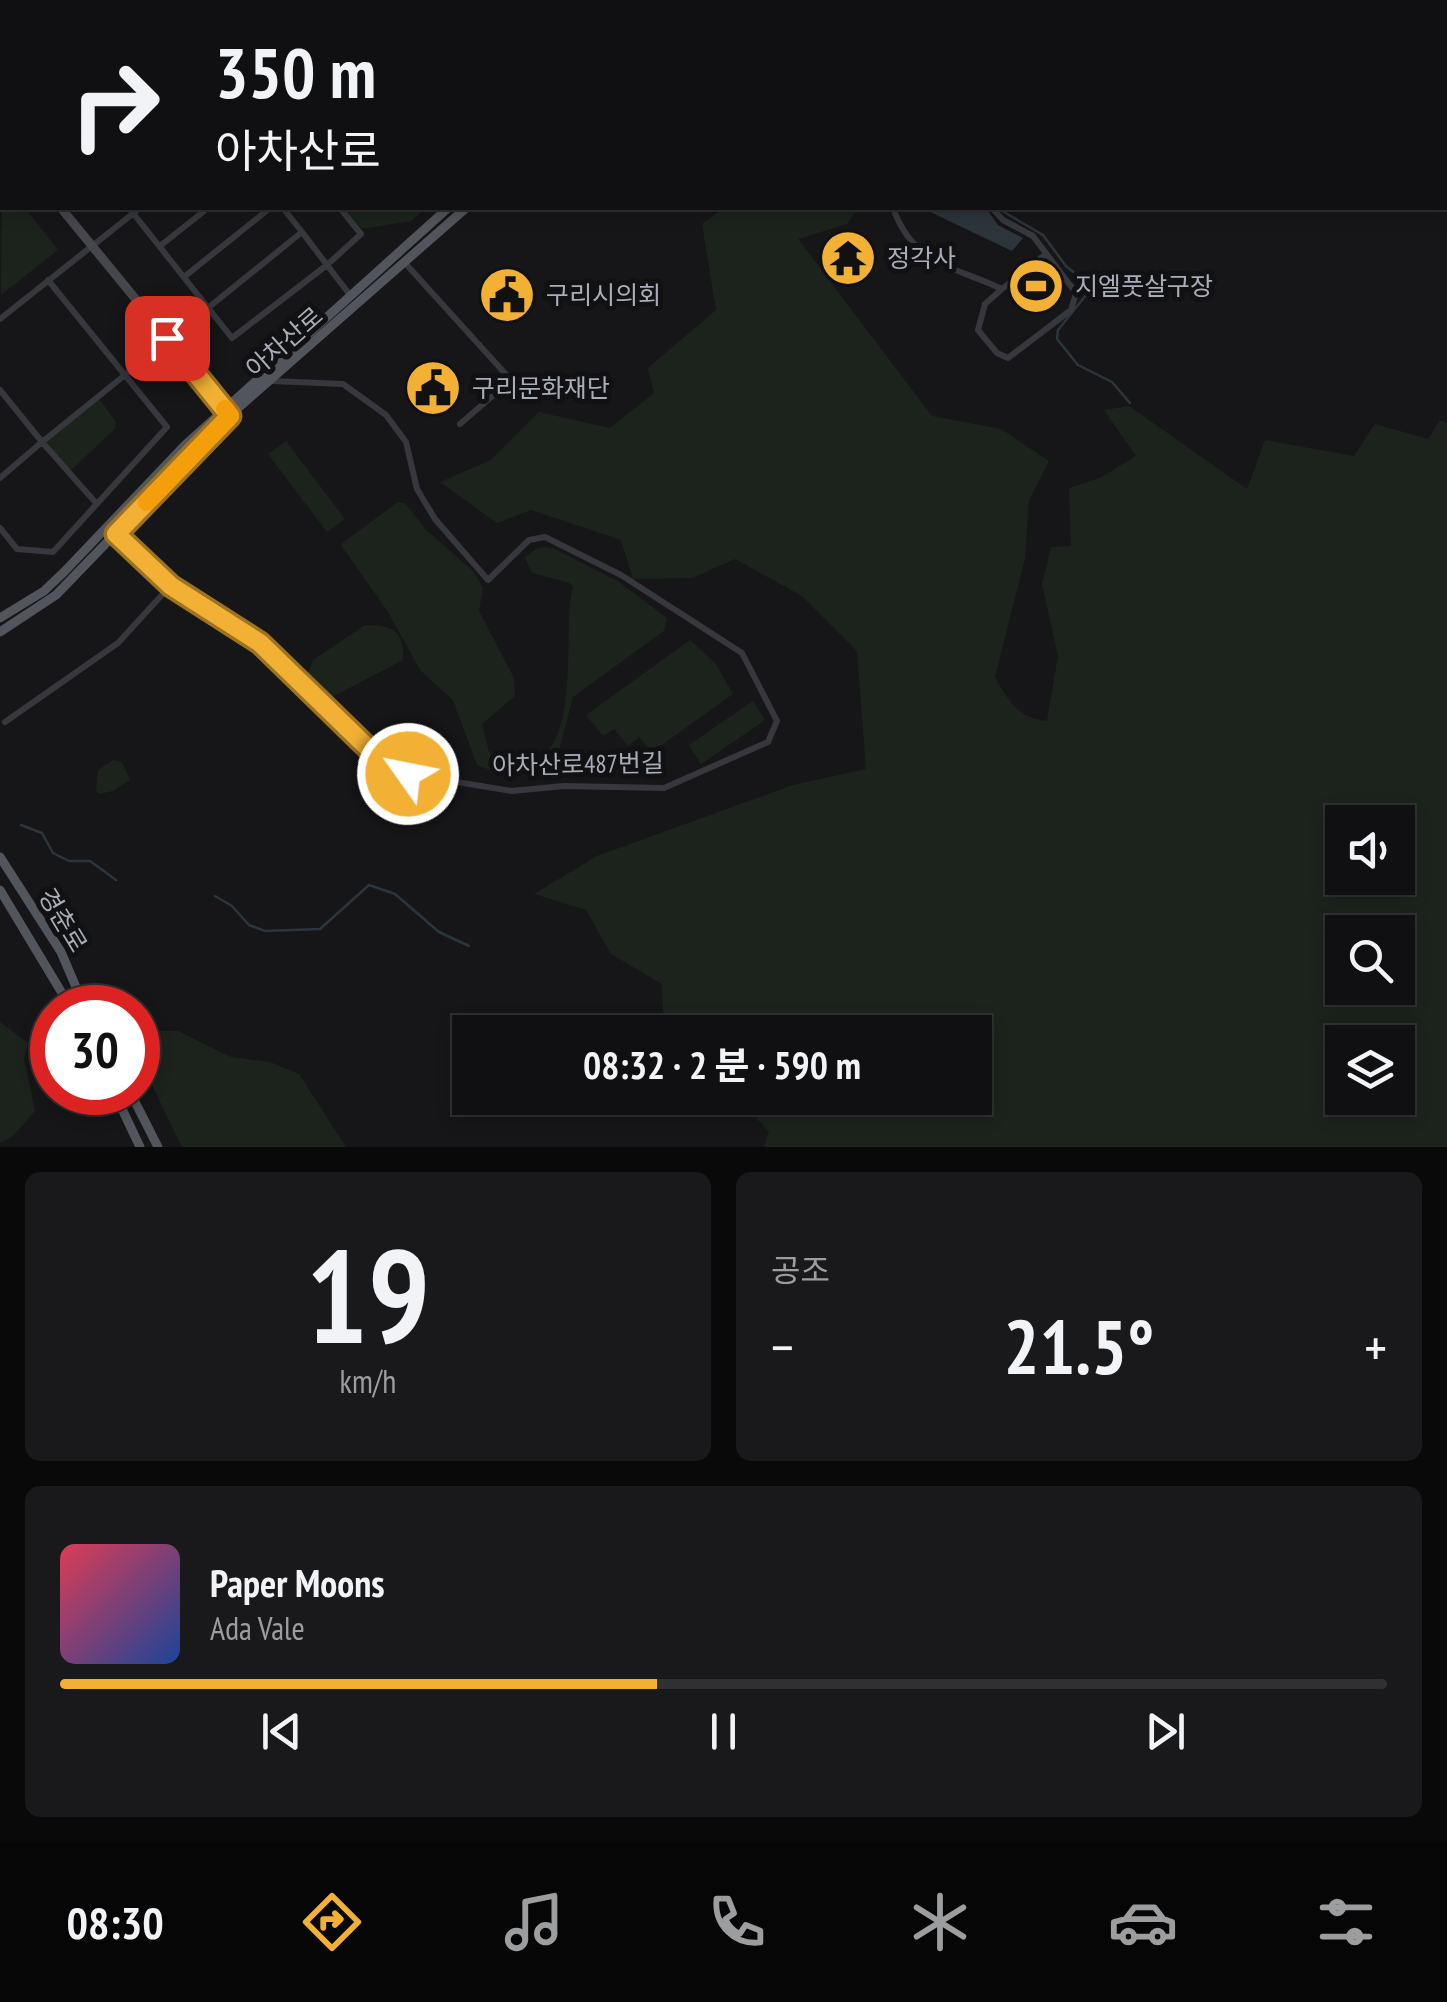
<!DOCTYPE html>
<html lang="ko">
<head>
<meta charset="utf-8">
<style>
	:root { --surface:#101012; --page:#19191b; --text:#f1f3f6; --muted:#9c9d9f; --line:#303032; --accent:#f2b134 }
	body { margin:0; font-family:"PT Sans Narrow","Noto Sans KR",sans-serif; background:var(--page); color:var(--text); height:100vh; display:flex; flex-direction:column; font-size:38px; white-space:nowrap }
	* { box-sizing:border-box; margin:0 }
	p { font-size:32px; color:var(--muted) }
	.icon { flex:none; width:55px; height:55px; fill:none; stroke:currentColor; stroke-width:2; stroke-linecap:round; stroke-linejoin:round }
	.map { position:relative; height:1147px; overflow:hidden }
	.drawer { display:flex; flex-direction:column; gap:25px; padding:25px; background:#09090a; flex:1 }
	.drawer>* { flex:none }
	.guide { position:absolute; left:0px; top:0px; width:1448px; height:210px; box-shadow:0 5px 15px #0003,0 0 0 2px var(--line); background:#101012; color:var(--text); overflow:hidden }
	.buttons { position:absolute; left:1325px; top:805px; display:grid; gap:20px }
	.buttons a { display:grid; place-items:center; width:90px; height:90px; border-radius:0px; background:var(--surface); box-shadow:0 5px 15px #0003,0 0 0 2px var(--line); font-size:50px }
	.speed { position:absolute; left:30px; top:985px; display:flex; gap:20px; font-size:50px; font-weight:700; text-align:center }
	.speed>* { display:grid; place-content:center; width:130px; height:130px; border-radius:50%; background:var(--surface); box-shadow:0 5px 15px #0003,0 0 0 2px var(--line); line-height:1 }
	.speed .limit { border:15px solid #d22; background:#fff; color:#111 }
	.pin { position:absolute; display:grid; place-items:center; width:85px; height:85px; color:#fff; margin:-42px; border-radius:20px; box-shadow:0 5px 15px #0006 }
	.me { position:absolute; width:110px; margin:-55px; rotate:303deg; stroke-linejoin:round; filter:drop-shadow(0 0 8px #0008) }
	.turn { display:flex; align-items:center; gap:35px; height:210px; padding:0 50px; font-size:45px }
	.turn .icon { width:130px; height:130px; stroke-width:2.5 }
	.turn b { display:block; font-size:70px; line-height:85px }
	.big { font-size:75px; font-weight:700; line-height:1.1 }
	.drawer .widget { flex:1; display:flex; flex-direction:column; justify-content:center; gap:15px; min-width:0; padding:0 35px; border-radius:15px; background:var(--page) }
	.drawer .dial { align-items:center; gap:0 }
	.dial b { font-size:130px; line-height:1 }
	.song { display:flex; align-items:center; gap:30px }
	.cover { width:120px; height:120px; border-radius:15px; background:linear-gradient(135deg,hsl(350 70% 55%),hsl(220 70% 35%)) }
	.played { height:10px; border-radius:5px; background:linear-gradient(90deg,var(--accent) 45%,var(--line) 45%) }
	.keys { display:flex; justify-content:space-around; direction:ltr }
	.heat { display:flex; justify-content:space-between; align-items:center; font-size:55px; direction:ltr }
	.drawer .tiles { flex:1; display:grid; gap:25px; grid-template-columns:1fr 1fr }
	.widget:last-child { grid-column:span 2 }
	.trip { position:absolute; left:452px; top:1015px; width:540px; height:100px; border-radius:0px; background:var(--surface); box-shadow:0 5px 15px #0003,0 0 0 2px var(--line); font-weight:700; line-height:100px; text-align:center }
	.tab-bar { display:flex; height:160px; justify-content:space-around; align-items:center; background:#060607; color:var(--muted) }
	.tab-bar .icon { width:70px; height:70px }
	.tab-bar .current { color:var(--accent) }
	.tab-bar b { font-size:45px; color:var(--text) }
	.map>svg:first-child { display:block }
	.green { fill:#1c231d; fill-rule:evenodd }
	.water { fill:#2c353c }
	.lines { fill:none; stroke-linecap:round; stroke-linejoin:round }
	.stream { stroke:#2c353c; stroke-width:2.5 }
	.street { stroke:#37383d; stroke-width:6 }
	.secondary { stroke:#45474d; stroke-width:9 }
	.primary { stroke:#53555c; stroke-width:9 }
	.route-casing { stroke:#9d7322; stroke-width:25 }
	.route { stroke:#f2b134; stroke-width:18 }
	.slow { stroke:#f59e0b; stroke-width:18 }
	.labels { text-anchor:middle; stroke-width:10; stroke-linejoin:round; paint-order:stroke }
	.poi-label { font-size:25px; fill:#a8adb8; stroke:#111113; text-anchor:start }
	.street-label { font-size:25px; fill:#a8adb8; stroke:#111113 }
</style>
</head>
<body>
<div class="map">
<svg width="1447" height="1147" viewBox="0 0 1447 1147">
	<rect width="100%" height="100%" fill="#161618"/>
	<path class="green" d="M2 182V208H25L58 250 1 295Z
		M344 208H426L411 221 362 229Z
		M723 208H858L847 224 798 239 932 416 1001 429 1049 461 1029 500 1025 558 995 677C1009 702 1018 718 1047 721L1058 656 1042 584 1051 547 1071 546 1069 488 1100 478 1136 456 1104 410 1129 406 1247 489 1265 440 1354 456 1375 424 1428 439 1440 420 1447 423V1147H764L769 1132 738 1098H975V1032H664L662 984 611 954 586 910 534 894 597 856 793 785 866 769 857 651 802 596 735 559 692 578 633 579 621 540 531 510 497 523 440 482 491 460 539 412 610 428 654 393 648 368 716 310 702 224ZM1342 822H1398V878H1342ZM1342 932H1398V988H1342ZM1342 1042H1398V1098H1342Z
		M1045 263 1060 282 1026 309 1011 290Z
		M97 396 116 422 115 429 69 472 42 442Z
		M286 441 345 519 327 532 268 454Z
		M398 502 405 503 426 530 473 571 480 582 483 588 479 611 514 678 515 696 482 724 489 752 500 755 502 760C510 764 515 764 524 763 585 758 561 626 573 587L570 583 532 573 525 558C535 548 541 545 555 549L619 582 667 618 665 630 573 697 558 754 546 770 500 774 477 765 453 700 421 671 386 609 343 548 341 544Z
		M365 625C391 625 405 629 403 660L332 697 307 675 313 660Z
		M690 640 716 664 733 694 652 752 639 737 628 746 614 729 603 736 586 715Z
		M753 701 765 720 701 764 689 745Z
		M113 760 122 762 130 780 113 791 99 794 96 791 98 770Z
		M138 1018 160 1031H178L231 1057 270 1062 299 1074 346 1147H182L138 1056Z
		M0 1022 28 1043 24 1059 35 1111 13 1136 0 1143Z"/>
	<path class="water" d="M922 208H986L998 225 1023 238 1012 251Z"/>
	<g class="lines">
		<path class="stream" d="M1003 208 1004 212 1043 235 1066 266 1084 281 1086 295 1058 330 1057 339 1078 365 1112 382 1130 403
			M21 825 42 833 53 853 69 861H90L116 880
			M215 896 232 906 249 925 265 931 320 929 369 885 395 894 439 932 469 946"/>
		<path class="street" d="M397 0 400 2
			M531 0 533 2
			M727 0 728 2
			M844 0 847 2
			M978 0 979 2
			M0 1 2 4
			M204 2 208 0
			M277 2V0
			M321 2V0
			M377 2 379 0
			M442 2 444 0
			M560 2 563 0
			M622 2 625 0
			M0 162 2 160
			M129 208 232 338 327 265 350 295
			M283 208 302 232
			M893 208C914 266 954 266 1002 289L985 304 978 330 997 353 1008 358 1071 310 1076 293 1033 236 1003 220 992 208
			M160 246 208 208
			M405 263 511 380 460 424
			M184 277 270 208
			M1002 289 1046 254
			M0 319 140 208
			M0 390 42 442 302 232 327 265 361 234 340 208
			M0 478 42 442 96 503
			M0 528 17 549 53 552 167 427 48 280
			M115 533 171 585 260 643 372 752 408 774 512 791 564 786 664 788 768 742 777 721 742 653 621 575 545 537 529 540 488 580 435 519 417 489 406 442 386 415 343 384 272 381
			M5 722 118 643 171 585"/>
		<path class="secondary" d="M457 0 460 2
			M0 131 2 134
			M61 208 229 413"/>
		<path class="primary" d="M679 2 682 0
			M701 2 704 0
			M0 618 44 591 64 572 185 445 448 208
			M0 632 56 595 230 415 466 208
			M0 857 61 952 85 1008
			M0 890 71 1008
			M114 1092 140 1147
			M130 1092 158 1147"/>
	</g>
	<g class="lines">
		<g class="route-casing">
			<path id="route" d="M167 338 230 416 116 534 171 586 260 643 372 752 408 774"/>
		</g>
		<use href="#route" class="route"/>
		<path class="slow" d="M147 502 230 416 225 409"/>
	</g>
	<defs>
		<g id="temple-disc" transform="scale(2.875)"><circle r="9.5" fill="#f2b134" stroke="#111113"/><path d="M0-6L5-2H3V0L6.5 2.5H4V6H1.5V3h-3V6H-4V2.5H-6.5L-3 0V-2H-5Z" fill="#111"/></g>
		<g id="stadium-disc" transform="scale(2.875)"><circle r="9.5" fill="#f2b134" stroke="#111113"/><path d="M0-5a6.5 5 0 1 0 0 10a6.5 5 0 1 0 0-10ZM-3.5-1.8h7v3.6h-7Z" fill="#111"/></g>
		<g id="civic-disc" transform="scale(2.875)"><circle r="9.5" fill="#f2b134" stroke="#111113"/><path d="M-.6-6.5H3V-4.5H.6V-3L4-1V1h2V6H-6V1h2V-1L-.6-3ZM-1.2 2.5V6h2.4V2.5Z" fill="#111"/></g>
	</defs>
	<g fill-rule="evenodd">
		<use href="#temple-disc" x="848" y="258"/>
		<use href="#stadium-disc" x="1036" y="286"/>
		<use href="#civic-disc" x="507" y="295"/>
		<use href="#civic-disc" x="433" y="388"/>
	</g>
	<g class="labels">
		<g class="poi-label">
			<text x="887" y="267">정각사</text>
			<text x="1075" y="295">지엘풋살구장</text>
			<text x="546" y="304">구리시의회</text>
			<text x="472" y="397">구리문화재단</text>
		</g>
		<g class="street-label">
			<text transform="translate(284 342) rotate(-41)" y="9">아차산로</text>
			<text transform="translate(578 764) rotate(-1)" y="9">아차산로487번길</text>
			<text transform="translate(63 920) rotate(59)" y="9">경춘로</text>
		</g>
	</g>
</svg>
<div class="buttons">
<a><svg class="icon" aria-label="sound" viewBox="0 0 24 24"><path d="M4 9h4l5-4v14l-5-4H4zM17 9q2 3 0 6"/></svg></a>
<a><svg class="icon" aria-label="search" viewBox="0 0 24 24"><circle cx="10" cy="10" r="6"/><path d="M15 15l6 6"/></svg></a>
<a><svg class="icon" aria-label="layers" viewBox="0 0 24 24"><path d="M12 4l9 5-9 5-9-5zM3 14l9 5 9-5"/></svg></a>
</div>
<div class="speed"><div class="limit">30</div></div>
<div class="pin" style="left:167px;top:338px;background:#d93025"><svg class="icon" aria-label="arrive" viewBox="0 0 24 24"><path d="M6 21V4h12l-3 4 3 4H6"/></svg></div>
<svg class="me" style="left:408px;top:774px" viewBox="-20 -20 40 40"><circle r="17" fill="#f2b134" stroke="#fff" stroke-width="3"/><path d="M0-11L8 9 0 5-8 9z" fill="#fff"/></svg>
<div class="trip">08:32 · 2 분 · 590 m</div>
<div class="guide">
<div class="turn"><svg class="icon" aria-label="right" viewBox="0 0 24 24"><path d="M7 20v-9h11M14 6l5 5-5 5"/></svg><div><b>350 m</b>아차산로</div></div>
</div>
</div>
<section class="drawer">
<div class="tiles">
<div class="widget dial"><b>19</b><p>km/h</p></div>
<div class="widget"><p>공조</p>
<div class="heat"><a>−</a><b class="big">21.5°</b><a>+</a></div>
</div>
<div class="widget">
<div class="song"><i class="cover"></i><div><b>Paper Moons</b><p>Ada Vale</p></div></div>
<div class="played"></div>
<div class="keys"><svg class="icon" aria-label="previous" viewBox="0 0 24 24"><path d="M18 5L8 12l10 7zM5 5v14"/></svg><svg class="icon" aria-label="pause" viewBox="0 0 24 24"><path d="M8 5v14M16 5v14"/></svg><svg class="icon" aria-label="next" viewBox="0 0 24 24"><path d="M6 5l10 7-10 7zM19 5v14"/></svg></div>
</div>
</div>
</section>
<nav class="tab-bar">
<b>08:30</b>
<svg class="icon current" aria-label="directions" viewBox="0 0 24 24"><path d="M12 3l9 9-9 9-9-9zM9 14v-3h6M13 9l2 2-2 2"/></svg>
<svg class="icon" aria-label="music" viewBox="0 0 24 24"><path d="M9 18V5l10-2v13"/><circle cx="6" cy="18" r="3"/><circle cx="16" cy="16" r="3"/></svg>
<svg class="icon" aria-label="phone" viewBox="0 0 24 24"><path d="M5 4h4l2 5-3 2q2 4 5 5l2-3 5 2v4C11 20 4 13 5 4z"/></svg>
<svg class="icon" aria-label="climate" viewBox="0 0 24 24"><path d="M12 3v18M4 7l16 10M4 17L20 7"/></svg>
<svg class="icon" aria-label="car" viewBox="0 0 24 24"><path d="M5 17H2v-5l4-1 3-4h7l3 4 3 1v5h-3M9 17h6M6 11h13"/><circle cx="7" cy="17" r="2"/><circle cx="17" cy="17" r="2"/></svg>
<svg class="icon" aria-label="filters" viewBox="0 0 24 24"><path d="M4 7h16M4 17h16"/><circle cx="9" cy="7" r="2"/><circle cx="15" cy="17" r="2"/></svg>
</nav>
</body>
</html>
